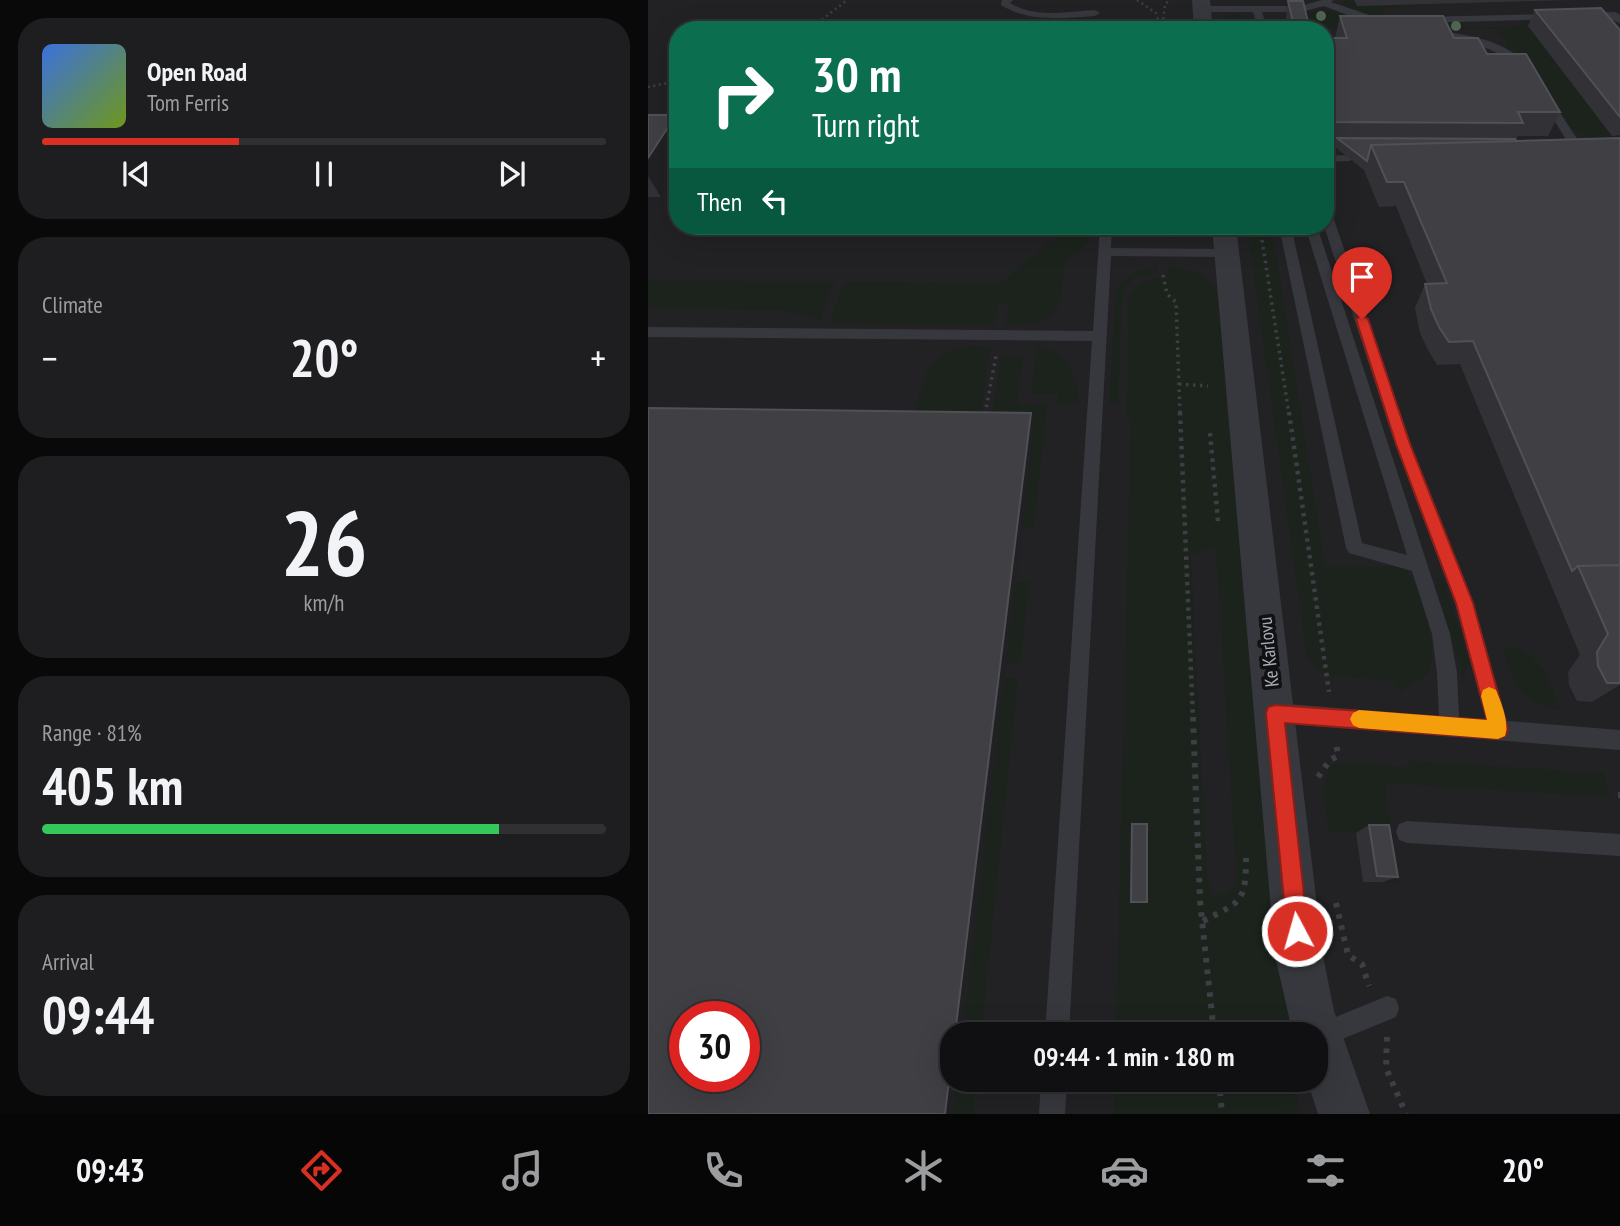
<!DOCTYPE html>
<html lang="en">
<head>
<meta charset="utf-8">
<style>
	:root { --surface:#101012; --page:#1e1e20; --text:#f1f3f6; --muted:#9c9d9f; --line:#303032; --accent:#d93025 }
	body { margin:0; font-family:"PT Sans Narrow",sans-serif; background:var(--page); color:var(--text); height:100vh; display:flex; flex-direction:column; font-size:26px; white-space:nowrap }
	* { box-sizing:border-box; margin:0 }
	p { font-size:23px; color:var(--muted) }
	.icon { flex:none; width:38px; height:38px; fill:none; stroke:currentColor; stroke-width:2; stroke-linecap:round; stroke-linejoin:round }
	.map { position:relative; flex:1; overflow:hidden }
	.side { display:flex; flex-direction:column; gap:18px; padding:18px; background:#09090a; width:648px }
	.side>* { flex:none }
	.top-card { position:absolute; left:21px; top:21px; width:665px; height:214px; border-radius:28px; box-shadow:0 7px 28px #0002,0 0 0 2px var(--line); background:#0b6e4f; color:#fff; overflow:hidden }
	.speed { position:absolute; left:21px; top:1001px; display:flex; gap:14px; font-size:35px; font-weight:700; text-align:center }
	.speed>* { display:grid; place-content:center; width:91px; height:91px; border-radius:50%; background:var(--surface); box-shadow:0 7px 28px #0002,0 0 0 2px var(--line); line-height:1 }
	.speed .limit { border:10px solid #d22; background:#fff; color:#111 }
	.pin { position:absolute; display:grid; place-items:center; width:60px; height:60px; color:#fff; margin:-72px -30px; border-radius:50% 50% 50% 0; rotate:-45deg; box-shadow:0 0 7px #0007 }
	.pin .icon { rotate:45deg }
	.me { position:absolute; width:77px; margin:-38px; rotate:354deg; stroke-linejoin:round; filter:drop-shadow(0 0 5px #0008) }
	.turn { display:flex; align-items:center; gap:24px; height:147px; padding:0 28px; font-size:32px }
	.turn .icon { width:91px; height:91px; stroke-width:2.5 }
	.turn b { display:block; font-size:49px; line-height:60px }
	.then { display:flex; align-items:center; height:66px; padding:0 28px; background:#0003; gap:14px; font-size:26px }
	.big { font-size:52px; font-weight:700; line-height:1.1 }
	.side .widget { flex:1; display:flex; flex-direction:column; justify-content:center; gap:10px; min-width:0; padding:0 24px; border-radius:28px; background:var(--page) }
	.side .dial { align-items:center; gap:0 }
	.dial b { font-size:91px; line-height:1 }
	.song { display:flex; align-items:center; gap:21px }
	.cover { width:84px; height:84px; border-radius:10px; background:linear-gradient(135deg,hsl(220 70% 55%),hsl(80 70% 35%)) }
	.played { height:7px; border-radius:4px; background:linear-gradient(90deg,var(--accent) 35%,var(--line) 35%) }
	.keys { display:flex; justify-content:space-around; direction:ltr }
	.heat { display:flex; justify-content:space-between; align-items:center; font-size:38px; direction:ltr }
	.charge { height:10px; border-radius:5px; background:linear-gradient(90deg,#34c759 81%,var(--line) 0) }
	.trip { position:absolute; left:292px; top:1022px; width:388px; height:70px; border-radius:28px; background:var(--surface); box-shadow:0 7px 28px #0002,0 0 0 2px var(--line); font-weight:700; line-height:70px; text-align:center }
	.tab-bar { display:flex; height:112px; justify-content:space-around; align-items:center; background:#060607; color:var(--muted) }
	.tab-bar .icon { width:49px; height:49px }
	.tab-bar .current { color:var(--accent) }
	.tab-bar b { font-size:32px; color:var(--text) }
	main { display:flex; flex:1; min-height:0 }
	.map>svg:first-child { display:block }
	.built { fill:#222225; fill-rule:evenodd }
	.green { fill:#1c231d; fill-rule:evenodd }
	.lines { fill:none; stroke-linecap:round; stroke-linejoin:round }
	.path-far3 { stroke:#3d3f44; stroke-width:2.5; stroke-dasharray:2 3.5; stroke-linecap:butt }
	.path-far2 { stroke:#3d3f44; stroke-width:3.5; stroke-dasharray:2.5 4.5; stroke-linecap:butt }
	.path-far1 { stroke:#3d3f44; stroke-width:4.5; stroke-dasharray:3.5 5; stroke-linecap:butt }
	.path { stroke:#3d3f44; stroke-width:6; stroke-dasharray:4.5 7; stroke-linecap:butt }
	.lane { fill:#37383d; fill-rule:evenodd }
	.street { fill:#37383d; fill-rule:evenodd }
	.tree { fill:#506452 }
	.wall { fill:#323236 }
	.shaded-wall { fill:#212124 }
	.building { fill:#3f3f44; stroke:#4f5156; stroke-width:2; fill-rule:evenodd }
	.route { fill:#d93025; stroke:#8d1f18; stroke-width:2 }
	.slow { fill:#f59e0b }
	.labels { text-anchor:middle; stroke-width:7; stroke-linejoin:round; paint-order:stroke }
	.street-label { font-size:19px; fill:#a8adb8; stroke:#111113 }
</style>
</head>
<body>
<main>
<section class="side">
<div class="widget">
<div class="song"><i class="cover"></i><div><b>Open Road</b><p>Tom Ferris</p></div></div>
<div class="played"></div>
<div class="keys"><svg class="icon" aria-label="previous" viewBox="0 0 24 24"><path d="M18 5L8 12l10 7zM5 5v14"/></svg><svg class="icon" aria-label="pause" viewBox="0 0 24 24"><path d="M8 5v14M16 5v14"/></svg><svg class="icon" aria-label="next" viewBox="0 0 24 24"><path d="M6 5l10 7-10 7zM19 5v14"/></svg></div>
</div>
<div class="widget"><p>Climate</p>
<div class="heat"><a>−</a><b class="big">20°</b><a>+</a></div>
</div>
<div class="widget dial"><b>26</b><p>km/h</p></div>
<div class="widget"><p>Range · 81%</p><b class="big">405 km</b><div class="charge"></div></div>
<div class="widget"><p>Arrival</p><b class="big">09:44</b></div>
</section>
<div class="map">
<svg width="973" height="1114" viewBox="0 0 973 1114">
	<rect width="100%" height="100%" fill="#161618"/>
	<path class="built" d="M0 0H972V1114H0ZM30 30H677V226H30ZM37 1017H96V1076H37ZM304 1034H668V1080H304Z"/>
	<path class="green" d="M696 0H706L710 6 763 5 765 8H734L738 17H723L695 6Z
		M682 11 730 24 814 22 818 28 877 26 874 21H884L881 26 964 135H972V141L941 137 923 128 885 62 861 48 850 29 671 28 670 24H632L645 15Z
		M588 14 607 21 611 30H574L575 16Z
		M420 226H443C442 245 434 251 417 259 412 307 416 326 358 325L361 304 350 303 346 325 182 323 196 282 353 283Z
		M495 226H557L540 236 518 239V230Z
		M599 226H624L677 567 746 566 758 569C772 585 790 650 781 669 777 681 761 686 751 692L749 681 675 675 659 658Z
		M510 267V272L485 279 474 294 470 404H461L468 292C477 275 491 269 510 267Z
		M520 267C551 269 566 277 575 308L643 1034H468L483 418H479L481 296C489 281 502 278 519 277ZM568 545 589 886 566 898 559 880 543 555Z
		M0 281 186 282 172 321 138 310 0 309Z
		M322 346 343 347 332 414H267C277 373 278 356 322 346Z
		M389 346C421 351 430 375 431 405H409L410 394H383Z
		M353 357H375L369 405H399L386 529H374L386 428 344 414Z
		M791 578 795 579 821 662 815 682 812 662 788 585V579Z
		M367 582H381L372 665H358Z
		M868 647C896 658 902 685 913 710 873 704 865 683 854 648Z
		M356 678H370L333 1034H314Z
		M760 761 955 773 962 797 737 783 750 883 735 882 713 833 681 831C679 809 667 777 689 763L761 767Z
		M309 1080H328L325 1114H305Z
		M467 1080H648L651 1114H466Z"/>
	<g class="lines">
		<path class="path-far3" d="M489 0 508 13 513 30
			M161 30 199 0
			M514 30 517 5 521 0
			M0 87 30 81"/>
		<path class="path-far2" d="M614 240 641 414
			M515 275 519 294 528 302 532 414
			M531 384 560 386
			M337 414 348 356"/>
		<path class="path-far1" d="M532 412 545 719
			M641 412 681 692
			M337 417 338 412
			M562 433 570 522"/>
		<path class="path" d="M545 717 552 901 566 1034
			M670 777 682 760 690 756 688 743
			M970 795H973
			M688 903 700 955 714 964 721 986
			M555 921C593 902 598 902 598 858
			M739 1037 738 1068 758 1114
			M571 1080 574 1114"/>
		<path class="lane" d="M354 0H365L362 3C387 18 419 12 447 10L452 13 447 16C415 18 382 23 353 5Z
			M674 0H686L683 2 739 21 734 24 713 20 676 6 653 12H614L620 30H610L605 12H554L549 9 554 6H653Z
			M967 12 973 15V24C958 15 945 23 932 16L937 13Z
			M905 14 908 15V19L772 23 767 20 772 17Z
			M797 32C830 36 861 43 883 69L874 71C850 48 826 43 794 37V33Z
			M893 96H901L937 151 935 153 920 155V151L924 149 892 98Z
			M677 156 701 155 707 158 701 161 677 162Z
			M677 207 683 211 763 444 825 603 859 721 973 730V750L627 723 620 720 617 713 620 706 627 703 791 716 789 673 784 634 764 571 701 553 698 548 631 226H643L714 543 759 555 657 226H669L802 634 809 673 811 717 838 720 807 603 747 444 676 226Z
			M452 226H464L463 248 579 249 585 253 579 257 463 256 421 1034H397L444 341 0 337V327L445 331Z
			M759 821 973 834V856L759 843 751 840 748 832 751 824Z
			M739 996 748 999 751 1008 748 1017 670 1049 668 1034H659L661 1028Z
			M393 1080H419L417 1114H391Z"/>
		<path class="street" d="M544 0H562L565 30H546Z
			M564 226H588L675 956 686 1011 722 1114H670L659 1080H668V1034H645L627 956Z"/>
	</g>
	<g class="tree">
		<circle cx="673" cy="16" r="5"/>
		<circle cx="808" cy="26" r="5"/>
	</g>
	<path class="wall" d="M706 0H925L709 6Z
		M640 1 661 26V30H638L637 24Z
		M887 10 972 30V135L964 136 880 26Z
		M692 16 806 38 839 54 912 112 900 136H870L868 140 869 141 972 138V688L958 697 944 702 929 701 921 685 920 672 932 655 812 364 789 365 780 350 772 333 767 308 777 284H779L748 206 731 207 716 170 687 147H677V38H687Z
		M0 115 30 118V170L13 197H0Z
		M721 825 750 877 735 882H715L708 833Z"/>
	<path class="shaded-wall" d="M28 115 30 118V170L13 197 0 176V158Z
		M383 413 386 428 315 1034H307Z
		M972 685V688L958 697 944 702Z
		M304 1055V1080H309L305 1114H297Z"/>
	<path class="building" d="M640 1H655L661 26H646Z
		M953 8 972 30V117L887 10Z
		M692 16H795L806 38H830L839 54H878L912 112H870L875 123 677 122V38H699Z
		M0 115H28L0 158Z
		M689 138 867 139 869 141 723 145 719 161Z
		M972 138V565L930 566 924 571 825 341 801 342 791 327 783 309 777 284 799 283 756 182H739L723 145Z
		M0 408 383 413 307 1034H304V1055L297 1114H0ZM37 1017H96V1076H37Z
		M972 565V683H959L950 666 949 652 960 634 930 566Z
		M484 824H499V902H483Z
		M721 825H741L750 877 729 876Z"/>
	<path class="route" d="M714 315 720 319 762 444 825 603 860 730 857 736 850 739 637 723 660 931 657 939 649 942 642 939 639 931 618 713 620 707 627 705 839 720 808 603 748 444 708 319Z"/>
	<path class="slow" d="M841 687 848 690C853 702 862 724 857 736L850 739 711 728 705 725 702 719 705 713 711 710 839 720 833 696 835 690Z"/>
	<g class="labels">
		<g class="street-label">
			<text transform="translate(620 652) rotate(-96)" y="7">Ke Karlovu</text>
		</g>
	</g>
</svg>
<div class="speed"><div class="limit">30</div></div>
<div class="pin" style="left:714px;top:319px;background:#d93025"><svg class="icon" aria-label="arrive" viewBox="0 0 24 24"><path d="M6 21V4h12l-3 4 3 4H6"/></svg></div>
<svg class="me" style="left:649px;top:931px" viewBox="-20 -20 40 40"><circle r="17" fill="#d93025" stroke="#fff" stroke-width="3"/><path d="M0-11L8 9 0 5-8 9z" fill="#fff"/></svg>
<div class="trip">09:44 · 1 min · 180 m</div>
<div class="top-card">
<div class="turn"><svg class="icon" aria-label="right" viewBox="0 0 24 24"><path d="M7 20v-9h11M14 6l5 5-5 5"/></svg><div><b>30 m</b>Turn right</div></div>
<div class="then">Then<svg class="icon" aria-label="left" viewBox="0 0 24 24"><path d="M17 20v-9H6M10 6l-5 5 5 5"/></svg></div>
</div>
</div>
</main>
<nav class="tab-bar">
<b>09:43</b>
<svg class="icon current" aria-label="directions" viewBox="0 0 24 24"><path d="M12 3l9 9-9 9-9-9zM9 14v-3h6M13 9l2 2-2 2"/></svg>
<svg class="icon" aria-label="music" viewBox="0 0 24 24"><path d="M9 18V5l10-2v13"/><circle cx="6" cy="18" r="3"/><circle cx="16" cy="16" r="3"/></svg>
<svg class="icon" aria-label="phone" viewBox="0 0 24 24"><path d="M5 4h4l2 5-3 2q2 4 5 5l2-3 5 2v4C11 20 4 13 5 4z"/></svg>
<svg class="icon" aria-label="climate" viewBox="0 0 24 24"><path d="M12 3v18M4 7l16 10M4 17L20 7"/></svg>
<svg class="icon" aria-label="car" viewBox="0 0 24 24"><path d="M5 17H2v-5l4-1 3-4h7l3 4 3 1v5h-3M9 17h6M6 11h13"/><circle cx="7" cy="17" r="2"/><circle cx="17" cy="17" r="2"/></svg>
<svg class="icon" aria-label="filters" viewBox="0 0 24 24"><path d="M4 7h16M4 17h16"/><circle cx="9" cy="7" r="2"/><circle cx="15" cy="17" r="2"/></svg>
<b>20°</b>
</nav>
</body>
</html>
